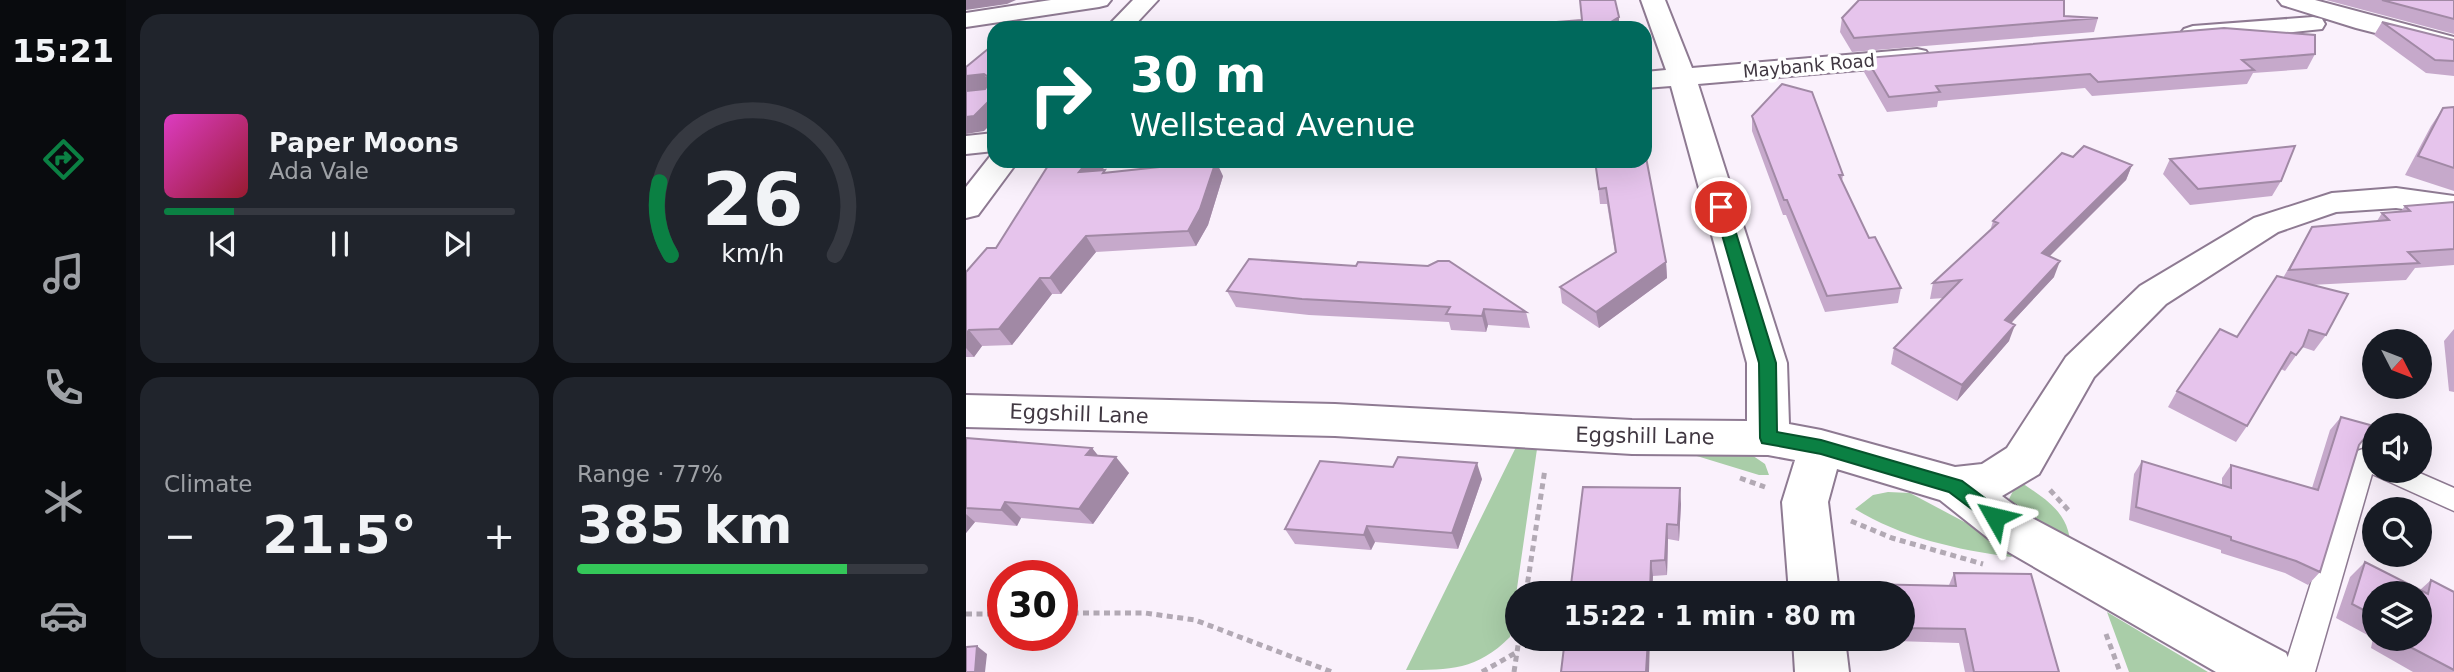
<!DOCTYPE html>
<html lang="en">
<head>
<meta charset="utf-8">
<style>
	:root { --surface:#171b24; --page:#20242c; --text:#f1f3f6; --muted:#9ea1a6; --line:#363941; --accent:#0b8043 }
	body { margin:0; font-family:"DejaVu Sans",sans-serif; background:var(--page); color:var(--text); height:100vh; display:flex; flex-direction:column; font-size:26px; white-space:nowrap }
	* { box-sizing:border-box; margin:0 }
	p { font-size:23px; color:var(--muted) }
	.icon { flex:none; width:38px; height:38px; fill:none; stroke:currentColor; stroke-width:2; stroke-linecap:round; stroke-linejoin:round }
	.map { position:relative; flex:1; overflow:hidden }
	.sheet { display:flex; flex-direction:column; gap:14px; padding:14px; background:#0d0f14; width:840px }
	.sheet>* { flex:none }
	.hud { position:absolute; left:21px; top:21px; width:665px; height:147px; border-radius:21px; box-shadow:0 7px 28px #0002; background:#00695c; color:#fff; overflow:hidden }
	.needle { width:46px; rotate:132deg }
	.controls { position:absolute; left:1396px; top:329px; display:grid; gap:14px }
	.controls a { display:grid; place-items:center; width:70px; height:70px; border-radius:50%; background:var(--surface); box-shadow:0 7px 28px #0002; font-size:35px }
	.speed { position:absolute; left:21px; top:560px; display:flex; gap:14px; font-size:35px; font-weight:700; text-align:center }
	.speed>* { display:grid; place-content:center; width:91px; height:91px; border-radius:50%; background:var(--surface); box-shadow:0 7px 28px #0002; line-height:1 }
	.speed .limit { border:10px solid #d22; background:#fff; color:#111 }
	.pin { position:absolute; display:grid; place-items:center; width:60px; height:60px; color:#fff; margin:-30px; border:4px solid #fff; border-radius:50%; box-shadow:0 2px 7px #0007 }
	.me { position:absolute; width:77px; margin:-38px; rotate:307deg; stroke-linejoin:round; filter:drop-shadow(0 0 5px #0008) }
	.turn { display:flex; align-items:center; gap:24px; height:147px; padding:0 28px; font-size:32px }
	.turn .icon { width:91px; height:91px; stroke-width:2.5 }
	.turn b { display:block; font-size:49px; line-height:60px }
	.big { font-size:52px; font-weight:600; line-height:1.1 }
	.sheet .card { flex:1; display:flex; flex-direction:column; justify-content:center; gap:10px; min-width:0; padding:0 24px; border-radius:21px; background:var(--page) }
	.sheet .dial { align-items:center; gap:0 }
	.dial svg { height:182px; overflow:visible; fill:none; stroke:var(--line); stroke-width:7; stroke-linecap:round; text-anchor:middle }
	.dial text { fill:var(--text); stroke:none }
	.song { display:flex; align-items:center; gap:21px }
	.cover { width:84px; height:84px; border-radius:10px; background:linear-gradient(135deg,hsl(310 70% 55%),hsl(350 70% 35%)) }
	.played { height:7px; border-radius:4px; background:linear-gradient(90deg,var(--accent) 20%,var(--line) 20%) }
	.keys { display:flex; justify-content:space-around; direction:ltr }
	.heat { display:flex; justify-content:space-between; align-items:center; font-size:38px; direction:ltr }
	.charge { height:10px; border-radius:5px; background:linear-gradient(90deg,#34c759 77%,var(--line) 0) }
	.sheet .tiles { flex:1; display:grid; gap:14px; grid-template-columns:repeat(2,1fr) }
	.trip { position:absolute; left:539px; top:581px; width:410px; height:70px; border-radius:35px; background:var(--surface); box-shadow:0 7px 28px #0002; font-weight:600; line-height:70px; text-align:center }
	main { display:flex; flex:1; min-height:0 }
	.menu { display:flex; flex-direction:column; width:126px; justify-content:space-around; align-items:center; background:#090b0e; color:var(--muted) }
	.menu .icon { width:49px; height:49px }
	.menu .selected { color:var(--accent) }
	.menu b { font-size:32px; color:var(--text) }
	.map>svg:first-child { display:block }
	.green { fill:#a9cda8 }
	.lines { fill:none; stroke-linecap:round; stroke-linejoin:round }
	.lane-casing { stroke:#8e7a92; stroke-width:3 }
	.street-casing { stroke:#8e7a92; stroke-width:4 }
	.secondary-casing { stroke:#8e7a92; stroke-width:4 }
	.path { stroke:#b2a9b4; stroke-width:5; stroke-dasharray:6 4.5; stroke-linecap:butt }
	.lane { fill:#fff; fill-rule:evenodd }
	.street { fill:#fff; fill-rule:evenodd }
	.secondary { fill:#fff; fill-rule:evenodd }
	.wall { fill:#c6a9cb; fill-rule:evenodd }
	.shaded-wall { fill:#a189a5 }
	.building { fill:#e6c4ec; stroke:#a189a5; stroke-width:2 }
	.route { fill:#0b8043; stroke:#07532c; stroke-width:2 }
	.labels { text-anchor:middle; stroke-width:7; stroke-linejoin:round; paint-order:stroke }
	.far-street-label { font-size:18px; fill:#413842; stroke:#fff }
	.street-label { font-size:21px; fill:#413842; stroke:#fff }
</style>
</head>
<body>
<main>
<nav class="menu">
<b>15:21</b>
<svg class="icon selected" aria-label="directions" viewBox="0 0 24 24"><path d="M12 3l9 9-9 9-9-9zM9 14v-3h6M13 9l2 2-2 2"/></svg>
<svg class="icon" aria-label="music" viewBox="0 0 24 24"><path d="M9 18V5l10-2v13"/><circle cx="6" cy="18" r="3"/><circle cx="16" cy="16" r="3"/></svg>
<svg class="icon" aria-label="phone" viewBox="0 0 24 24"><path d="M5 4h4l2 5-3 2q2 4 5 5l2-3 5 2v4C11 20 4 13 5 4z"/></svg>
<svg class="icon" aria-label="climate" viewBox="0 0 24 24"><path d="M12 3v18M4 7l16 10M4 17L20 7"/></svg>
<svg class="icon" aria-label="car" viewBox="0 0 24 24"><path d="M5 17H2v-5l4-1 3-4h7l3 4 3 1v5h-3M9 17h6M6 11h13"/><circle cx="7" cy="17" r="2"/><circle cx="17" cy="17" r="2"/></svg>
</nav>
<section class="sheet">
<div class="tiles">
<div class="card">
<div class="song"><i class="cover"></i><div><b>Paper Moons</b><p>Ada Vale</p></div></div>
<div class="played"></div>
<div class="keys"><svg class="icon" aria-label="previous" viewBox="0 0 24 24"><path d="M18 5L8 12l10 7zM5 5v14"/></svg><svg class="icon" aria-label="pause" viewBox="0 0 24 24"><path d="M8 5v14M16 5v14"/></svg><svg class="icon" aria-label="next" viewBox="0 0 24 24"><path d="M6 5l10 7-10 7zM19 5v14"/></svg></div>
</div>
<div class="card dial"><svg viewBox="0 0 100 80">
<path d="M14 69A42 42 0 1 1 86 69"/>
<path d="M14 69A42 42 0 0 1 9 37" stroke="#0b8043"/>
<text x="50" y="56" font-size="32" font-weight="700">26</text>
<text x="50" y="72" font-size="11">km/h</text>
</svg></div>
<div class="card"><p>Climate</p>
<div class="heat"><a>−</a><b class="big">21.5°</b><a>+</a></div>
</div>
<div class="card"><p>Range · 77%</p><b class="big">385 km</b><div class="charge"></div></div>
</div>
</section>
<div class="map">
<svg width="1488" height="672" viewBox="0 0 1488 672">
	<rect width="100%" height="100%" fill="#faf1fc"/>
	<path class="green" d="M550 447 571 449 544 637C511 670 484 670 440 670Z
		M777 449 799 464 803 475H793L721 453Z
		M1056 483C1084 502 1104 514 1105 550L1041 503 1048 489Z
		M922 492 944 493 1053 551 1045 557C992 550 934 537 889 509L907 495Z
		M1141 612 1242 672H1163Z"/>
	<g class="lines">
		<g class="lane-casing">
			<path id="lane" d="M1397 449 1409 453V471H1449L1488 488V511L1406 474 1349 672H1317L1384 459 1388 452Z"/>
		</g>
		<g class="street-casing">
			<path id="street" d="M85 0H145L141 5 133 7 0 27V13Z
				M675 0H699L726 68 951 49 960 51 964 57 960 63 951 65 732 84 821 363 823 424 855 430 989 467 1016 464 1041 448 1100 357 1174 286 1288 218 1366 193 1430 188 1488 196V216L1430 208 1370 212 1312 232 1200 304 1128 377 1073 474 1036 496 1066 518 1320 653 1328 672H1250L1032 546 974 500 871 469 862 502 873 593H823L816 502 829 460 802 455 666 454 369 436 0 427V395L369 404 666 420 781 421V363L705 86 679 88V72L700 70Z
				M1312 0H1349L1488 37V53L1390 28 1316 5Z
				M1347 17 1356 19 1359 24 1356 29 1227 42 1218 39 1214 34 1218 29 1227 26Z
				M28 133V151L0 154V136Z
				M827 639H879L883 672H829Z"/>
		</g>
		<g class="secondary-casing">
			<path id="secondary" d="M167 0H192L166 28H140Z
				M26 154 28 161H52L12 215 0 218V187Z"/>
		</g>
		<path class="path" d="M774 478 799 487
			M1084 490 1104 512
			M885 521 926 538 1017 564
			M560 593 579 469
			M96 613H179L229 620 366 672
			M0 614H37
			M1140 634 1154 672
			M516 672 551 652
			M548 672 553 639"/>
		<use href="#lane" class="lane"/>
		<use href="#street" class="street"/>
		<use href="#secondary" class="secondary"/>
	</g>
	<path class="wall" d="M1360 0H1488V34Z
		M968 1 1098 16 1132 18 1128 32 886 52 874 32 876 18Z
		M1416 22 1488 40V76L1460 73 1408 35Z
		M1349 54 1341 69 1287 73 1281 84 1126 96 1119 88 972 101 971 107 921 112 898 72 900 58Z
		M1488 107V191L1439 175 1465 126 1477 108Z
		M786 116 877 175 876 181 903 238 935 288 932 303 859 312 820 215H817L786 131Z
		M1107 157 1166 165 1160 180 1083 256 1088 277 1045 323 1043 341 991 401 925 364 928 348 978 298 964 299 967 283 1024 231 1027 221Z
		M1204 159 1315 181 1306 196 1224 205 1197 174Z
		M85 161H143L136 170 140 173 257 176 242 225 230 246 130 252 95 294H86L46 345 16 346 8 357H0V272L30 248Z
		M616 161H679L700 262 701 278 633 328 596 303 594 287 649 253 641 204H634L630 166 617 168Z
		M1488 202V265L1449 268 1440 280 1345 285 1360 335 1348 351 1336 347 1319 371 1315 369 1281 426 1270 442 1202 407 1211 391 1271 337 1317 278 1346 227 1411 221 1416 213 1435 211 1439 206Z
		M261 291 560 312 564 328 522 325 520 332 485 330 483 322 343 315 270 307Z
		M1488 329V392L1483 391 1478 341Z
		M1375 417 1393 445 1354 572 1342 585 1319 573 1255 553V550L1163 520 1168 474 1176 461 1256 485V478L1265 465 1346 488 1364 430Z
		M0 438 126 448 132 456 163 473 127 524 55 518 51 526 9 522 0 533Z
		M427 467 516 479 492 549 409 542 405 550 329 544 319 529Z
		M715 504 713 541 702 539 701 575 687 576 686 593H604Z
		M1399 562 1454 590 1465 580 1488 592V672H1447L1405 648 1407 638 1370 618 1384 577ZM1409 593 1454 639H1409Z
		M988 573 1093 672H999L993 643 898 640V639H936V593H895L898 584 983 585Z"/>
	<path class="shaded-wall" d="M0 0H50L41 4 0 10Z
		M653 17V28H635Z
		M18 74 28 88 0 92V76Z
		M28 96V121L18 131 0 134V117Z
		M122 161H143L123 188 113 172Z
		M250 161 257 176 242 225 230 246 222 231Z
		M616 161H629L630 166 617 168Z
		M1166 165 1160 180 1071 269 1076 253Z
		M120 236 130 252 95 294 84 278Z
		M1094 261 1088 277 1033 336 1039 320Z
		M700 262 701 278 633 328 630 312Z
		M74 278 86 294 46 345 33 329Z
		M518 309 522 325 520 332 516 316Z
		M1049 325 1043 341 991 401 996 385Z
		M3 330 16 346 8 357 0 348V334Z
		M126 448 139 464 120 455Z
		M150 457 163 473 127 524 113 509Z
		M511 463 516 479 492 549 486 533Z
		M714 488 715 504 713 541 712 525Z
		M39 502 55 518 51 526 35 510Z
		M0 514 9 522 0 533Z
		M701 524 702 539 701 575 699 560Z
		M401 526 409 542 405 550 398 535Z
		M685 561 687 576 686 593H684Z
		M682 639H684L683 672H680Z
		M11 646 21 654 19 672H9Z"/>
	<path class="building" d="M614 0H649L653 17 635 28H540V26L616 20Z
		M893 0H1098V16L1132 18 888 38 876 18Z
		M1416 0H1488V19Z
		M1416 22 1488 40V61L1469 60Z
		M1258 28 1349 35V54L1276 60 1288 70 1132 82 1124 74 970 86 974 92 923 97 900 58Z
		M28 44V96L8 116 0 117V91L19 89 21 86V76L18 74 0 76V67Z
		M816 84 846 92 877 175H873L903 238 909 237 935 288 861 296 821 200H818L786 116Z
		M1488 107V168L1452 156 1477 108Z
		M1118 146 1166 165 1076 253 1094 261 1039 320 1049 325 996 385 928 348 995 280 967 283 1032 223 1027 221 1096 153 1107 157Z
		M1329 146 1315 181 1232 189 1204 159Z
		M679 152 700 262 630 312 594 287 650 252 640 188 633 189 629 161H679Z
		M85 161H122L113 172 139 170 137 173 250 161 234 209 222 231 120 236 84 278H74L33 329 3 330 0 334V272L21 248H30Z
		M1488 202V249L1442 252 1453 263 1323 270 1346 227 1423 220 1416 213 1444 211 1439 206Z
		M283 259 390 266 392 262 462 266 472 261H483L560 312 518 309 516 316 480 314 484 307 336 299 261 291Z
		M1311 276 1382 294 1360 335 1343 330 1337 346 1330 355 1325 352 1281 426 1211 391 1254 329 1271 337Z
		M1375 417 1404 425 1401 435 1393 445 1354 572 1330 561 1265 540V537L1170 507 1176 461 1265 488V465L1352 490Z
		M0 438 126 448 120 455 150 457 113 509 39 502 35 510 0 508Z
		M432 457 511 463 486 533 401 526 398 535 319 529 354 461 427 467Z
		M617 487 714 488 712 525 701 524 699 560 685 561 684 593H604Z
		M1399 562 1462 594 1465 580 1488 592V670L1429 639H1454V593H1409V616L1386 604Z
		M988 573 1065 574 1093 672H1008L999 629 936 628V593H899L898 584 990 586Z
		M599 639H682L680 672H595Z
		M11 646 9 672H0V647Z"/>
	<path class="route" d="M755 203 762 207 810 363 811 432 855 440 996 481 1036 511 1039 517 1036 522 1029 525 1023 522 983 492 855 454 796 443 794 438 793 363 748 207Z"/>
	<g class="labels">
		<g class="far-street-label">
			<text transform="translate(843 66) rotate(-5)" y="6">Maybank Road</text>
		</g>
		<g class="street-label">
			<text transform="translate(113 414) rotate(2)" y="7">Eggshill Lane</text>
			<text transform="translate(679 436) rotate(1)" y="7">Eggshill Lane</text>
		</g>
	</g>
</svg>
<div class="controls">
<a><svg class="needle" viewBox="-14 -14 28 28"><path d="M0-13l5 13h-10z" fill="#e53935"/><path d="M0 13l5-13h-10z" fill="#9ea1a6"/></svg></a>
<a><svg class="icon" aria-label="sound" viewBox="0 0 24 24"><path d="M4 9h4l5-4v14l-5-4H4zM17 9q2 3 0 6"/></svg></a>
<a><svg class="icon" aria-label="search" viewBox="0 0 24 24"><circle cx="10" cy="10" r="6"/><path d="M15 15l6 6"/></svg></a>
<a><svg class="icon" aria-label="layers" viewBox="0 0 24 24"><path d="M12 4l9 5-9 5-9-5zM3 14l9 5 9-5"/></svg></a>
</div>
<div class="speed"><div class="limit">30</div></div>
<div class="pin" style="left:755px;top:207px;background:#d93025"><svg class="icon" aria-label="arrive" viewBox="0 0 24 24"><path d="M6 21V4h12l-3 4 3 4H6"/></svg></div>
<svg class="me" style="left:1029px;top:517px" viewBox="-20 -20 40 40"><path d="M0-17L14 15 0 8-14 15z" fill="#0b8043" stroke="#fff" stroke-width="4"/></svg>
<div class="trip">15:22 · 1 min · 80 m</div>
<div class="hud">
<div class="turn"><svg class="icon" aria-label="right" viewBox="0 0 24 24"><path d="M7 20v-9h11M14 6l5 5-5 5"/></svg><div><b>30 m</b>Wellstead Avenue</div></div>
</div>
</div>
</main>
</body>
</html>
